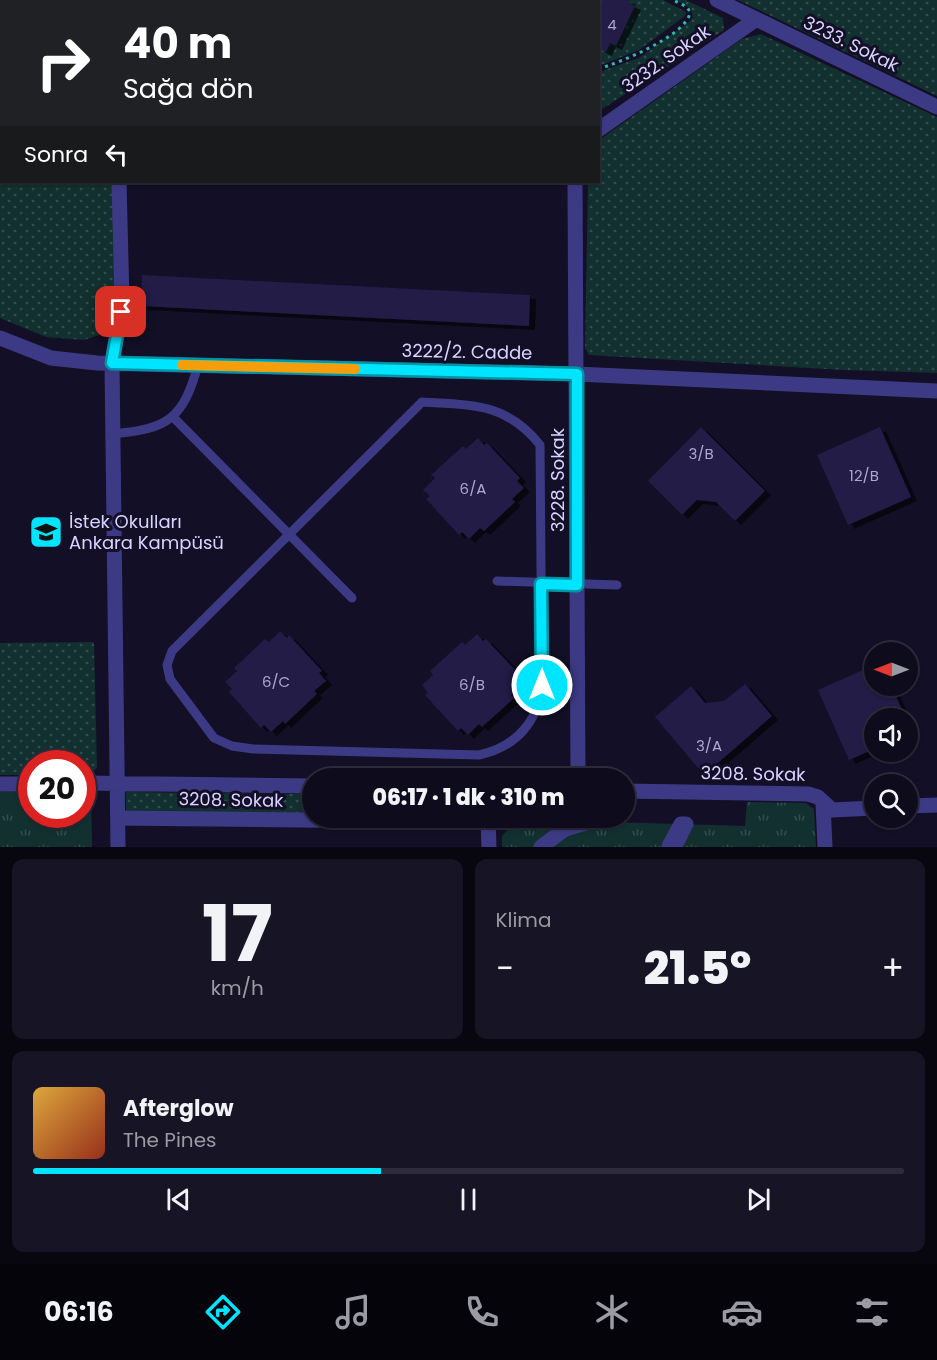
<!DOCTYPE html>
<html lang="tr">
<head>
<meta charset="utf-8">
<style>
	:root { --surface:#0e0b1c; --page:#171425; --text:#f1f3f6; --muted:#9b9ba3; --line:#2e2b3b; --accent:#00e5ff }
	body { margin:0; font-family:Poppins,sans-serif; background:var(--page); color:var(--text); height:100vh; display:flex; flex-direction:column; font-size:22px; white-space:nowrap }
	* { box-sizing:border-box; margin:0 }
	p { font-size:20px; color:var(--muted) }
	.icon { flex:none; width:33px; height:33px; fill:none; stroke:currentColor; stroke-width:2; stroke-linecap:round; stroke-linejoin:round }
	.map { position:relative; height:847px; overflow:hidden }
	.panel { display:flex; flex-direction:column; gap:12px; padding:12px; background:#08060f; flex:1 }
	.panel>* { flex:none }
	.hud { position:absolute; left:0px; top:0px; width:600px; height:183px; box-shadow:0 2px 4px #0004,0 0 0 2px var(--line); background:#202124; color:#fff; overflow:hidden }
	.needle { width:39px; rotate:270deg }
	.tools { position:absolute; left:864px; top:642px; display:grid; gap:12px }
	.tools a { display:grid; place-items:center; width:54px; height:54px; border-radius:50%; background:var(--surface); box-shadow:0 2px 4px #0004,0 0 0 2px var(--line); font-size:30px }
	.speed { position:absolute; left:18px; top:750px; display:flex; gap:12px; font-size:30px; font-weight:700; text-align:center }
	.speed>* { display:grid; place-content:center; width:78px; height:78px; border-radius:50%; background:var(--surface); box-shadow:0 2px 4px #0004,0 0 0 2px var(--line); line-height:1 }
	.speed .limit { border:9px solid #d22; background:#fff; color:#111 }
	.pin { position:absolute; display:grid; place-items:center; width:51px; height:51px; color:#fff; margin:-26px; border-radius:12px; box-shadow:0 3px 9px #0006 }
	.me { position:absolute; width:66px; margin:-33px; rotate:0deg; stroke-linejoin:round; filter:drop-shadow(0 0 4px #0008) }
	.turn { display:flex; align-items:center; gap:21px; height:126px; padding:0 24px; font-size:27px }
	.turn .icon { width:78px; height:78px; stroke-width:2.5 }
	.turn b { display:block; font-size:42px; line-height:51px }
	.then { display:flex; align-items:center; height:57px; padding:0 24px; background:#0003; gap:12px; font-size:22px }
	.big { font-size:45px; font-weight:800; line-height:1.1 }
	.panel .card { flex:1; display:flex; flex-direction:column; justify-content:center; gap:9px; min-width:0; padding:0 21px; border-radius:12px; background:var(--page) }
	.panel .dial { align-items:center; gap:0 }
	.dial b { font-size:78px; line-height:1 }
	.song { display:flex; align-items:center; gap:18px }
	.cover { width:72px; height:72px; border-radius:9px; background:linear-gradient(135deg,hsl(40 70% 55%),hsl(10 70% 35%)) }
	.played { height:6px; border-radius:3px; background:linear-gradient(90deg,var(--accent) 40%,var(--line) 40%) }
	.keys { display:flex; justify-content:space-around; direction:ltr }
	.heat { display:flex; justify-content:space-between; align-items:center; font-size:33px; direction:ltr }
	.panel .tiles { flex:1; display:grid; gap:12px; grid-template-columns:1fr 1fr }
	.card:last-child { grid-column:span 2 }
	.trip { position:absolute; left:302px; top:768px; width:333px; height:60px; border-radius:30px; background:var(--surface); box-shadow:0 2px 4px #0004,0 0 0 2px var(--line); font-weight:800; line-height:60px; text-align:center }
	.dock { display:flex; height:96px; justify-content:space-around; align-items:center; background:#06040b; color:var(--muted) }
	.dock .icon { width:42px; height:42px }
	.dock .on { color:var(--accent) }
	.dock b { font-size:27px; color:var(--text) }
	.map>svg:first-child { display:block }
	.grass { fill:url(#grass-dots) }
	.park { fill:url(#park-tufts) }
	.building { fill:#241b47; filter:url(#shadow) }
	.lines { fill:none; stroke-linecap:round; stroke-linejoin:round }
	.path { stroke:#2fb8b0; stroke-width:3; stroke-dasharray:3 4.5; stroke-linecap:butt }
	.lane { stroke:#3d3a85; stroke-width:9 }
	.street { stroke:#3d3a85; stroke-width:15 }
	.route-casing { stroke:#0095a6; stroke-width:15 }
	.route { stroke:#00e5ff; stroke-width:10 }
	.slow { stroke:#f59e0b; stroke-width:10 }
	.labels { text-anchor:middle; stroke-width:6; stroke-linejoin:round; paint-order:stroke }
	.number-label { font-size:15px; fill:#aca6d1 }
	.street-label { font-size:18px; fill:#d9d4ff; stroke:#130f26 }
	.poi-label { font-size:18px; fill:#d9d4ff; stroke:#130f26; text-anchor:start }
</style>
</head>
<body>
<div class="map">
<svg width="937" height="847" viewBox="0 0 937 847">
	<defs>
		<pattern id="grass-dots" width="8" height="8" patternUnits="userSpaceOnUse" patternTransform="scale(1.5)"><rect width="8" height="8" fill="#12302f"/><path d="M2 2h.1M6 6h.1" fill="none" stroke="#344d4e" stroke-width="1.8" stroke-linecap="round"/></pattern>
		<pattern id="park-tufts" width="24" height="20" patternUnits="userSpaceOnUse" patternTransform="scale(1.5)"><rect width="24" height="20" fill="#12302f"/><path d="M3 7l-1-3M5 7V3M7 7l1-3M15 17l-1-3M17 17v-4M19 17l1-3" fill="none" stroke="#344d4e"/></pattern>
		<filter id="shadow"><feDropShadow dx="6" dy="4" stdDeviation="0" flood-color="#0009"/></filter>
	</defs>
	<rect width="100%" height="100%" fill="#130f26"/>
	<path class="grass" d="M0 0H106L2 2V182H113L115 312 99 335 84 340 46 337 0 318Z
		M630 0H663L686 12 685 16 639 50 599 66 598 48 606 52 610 43 616 46 635 7 628 3Z
		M676 0H686L723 18 724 30 599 111V72L639 58 689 22 693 17 691 9Z
		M738 0H937V96Z
		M761 34 937 117V373L843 370 589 355 585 348 588 182H598L599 140 742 39Z
		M94 642 97 768 89 774H83L82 764H32L31 775H0V643Z
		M126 792 312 794V815L126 811Z"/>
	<path class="park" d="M31 791 32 814H82L83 791H91L92 847H0V792Z
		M747 802 806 803 814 809 816 847H502V836L514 823 526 818H606L607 822 745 826Z"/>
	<path class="building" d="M598 0H630L628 3 635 6 616 46 610 43 606 52 598 48Z
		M142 275 530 295 529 326 141 306Z
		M701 427 765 491 735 521 716 502 697 500 682 515 648 481Z
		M880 427 911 497 848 525 817 455Z
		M478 438 484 445 487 443 520 478 517 481 524 488 512 499 515 502 484 531 480 528 469 539 462 532 459 535 426 499 430 496 423 490 435 478 431 475 463 446 466 449Z
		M280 631 287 638 289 635 322 671 319 673 326 681 314 691 317 694 285 724 283 721 271 732 264 725 261 728 229 692 232 689 225 682 237 671 234 668 265 639 269 642Z
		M477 634 483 641 486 639 519 674 516 677 523 684 511 695 514 698 482 727 479 724 468 735 461 728 458 731 425 695 428 693 422 685 433 675 430 671 462 642 465 645Z
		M874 665V686H891L906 718H874V749L849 760 818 690Z
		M745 684 772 716 704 775 655 717 691 686 705 703 724 701Z"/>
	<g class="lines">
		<path class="path" d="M598 69C619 63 688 35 690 12L687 7 673 0"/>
		<path class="lane" d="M425 2V0
			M422 402C472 405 507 403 540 445L542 685C538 722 516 747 479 755L253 749 232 746 214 738 170 679 167 665 172 651Z
			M174 418 352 598
			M113 434C168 429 183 419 198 365
			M497 581 617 585"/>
		<path class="street" d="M113 0V2
			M274 0 277 2
			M717 0 937 107
			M598 130 755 20
			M575 182 578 778
			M0 338 51 358 97 363 577 374 937 391
			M82 783 312 786
			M0 784H32
			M624 791 808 794 818 797 832 810 874 808
			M823 803 825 847
			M908 806 937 805
			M118 818 489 822
			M488 818 489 847
			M681 824H686L675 846H669Z
			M118 847 112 363 122 300 119 182
			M541 847 565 829 603 818"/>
	</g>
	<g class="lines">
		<g class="route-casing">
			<path id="route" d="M121 312 112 363 577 374V585L541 584 542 685"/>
		</g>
		<use href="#route" class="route"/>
		<path class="slow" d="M182 365 355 369"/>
	</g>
	<defs>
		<g id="school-square" transform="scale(1.725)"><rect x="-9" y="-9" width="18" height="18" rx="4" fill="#00e5ff" stroke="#130f26"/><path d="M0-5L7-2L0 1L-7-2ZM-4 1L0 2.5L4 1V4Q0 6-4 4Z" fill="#111"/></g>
	</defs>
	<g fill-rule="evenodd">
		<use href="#school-square" x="46" y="532"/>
	</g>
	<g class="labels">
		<g class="number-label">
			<text x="612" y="30">4</text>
			<text x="701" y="459">3/B</text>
			<text x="864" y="481">12/B</text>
			<text x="473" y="494">6/A</text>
			<text x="276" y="687">6/C</text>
			<text x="472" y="690">6/B</text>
			<text x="709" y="751">3/A</text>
		</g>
		<g class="street-label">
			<text transform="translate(851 44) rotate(26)" y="6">3233. Sokak</text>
			<text transform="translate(666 59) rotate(-35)" y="6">3232. Sokak</text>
			<text transform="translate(467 352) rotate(1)" y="6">3222/2. Cadde</text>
			<text transform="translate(558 480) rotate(-90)" y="6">3228. Sokak</text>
			<text transform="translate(753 774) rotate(1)" y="6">3208. Sokak</text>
			<text transform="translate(231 800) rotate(1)" y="6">3208. Sokak</text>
		</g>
		<g class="poi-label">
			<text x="69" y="528">İstek Okulları<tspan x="69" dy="21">Ankara Kampüsü</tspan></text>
		</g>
	</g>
</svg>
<div class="tools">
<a><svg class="needle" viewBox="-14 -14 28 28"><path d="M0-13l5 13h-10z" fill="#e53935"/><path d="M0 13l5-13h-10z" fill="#9b9ba3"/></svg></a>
<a><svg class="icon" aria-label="sound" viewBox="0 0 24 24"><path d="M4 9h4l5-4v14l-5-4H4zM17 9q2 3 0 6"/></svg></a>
<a><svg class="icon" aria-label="search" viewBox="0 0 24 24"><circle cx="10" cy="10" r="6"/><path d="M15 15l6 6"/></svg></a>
</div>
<div class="speed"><div class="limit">20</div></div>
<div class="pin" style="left:121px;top:312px;background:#d93025"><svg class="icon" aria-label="arrive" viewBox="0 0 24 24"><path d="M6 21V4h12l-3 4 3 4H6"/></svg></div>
<svg class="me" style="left:542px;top:685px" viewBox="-20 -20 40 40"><circle r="17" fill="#00e5ff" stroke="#fff" stroke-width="3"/><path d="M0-11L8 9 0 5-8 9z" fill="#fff"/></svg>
<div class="trip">06:17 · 1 dk · 310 m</div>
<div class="hud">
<div class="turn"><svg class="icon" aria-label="right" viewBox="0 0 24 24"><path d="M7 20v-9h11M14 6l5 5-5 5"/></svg><div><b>40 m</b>Sağa dön</div></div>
<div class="then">Sonra<svg class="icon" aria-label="left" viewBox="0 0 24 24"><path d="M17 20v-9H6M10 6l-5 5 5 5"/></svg></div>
</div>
</div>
<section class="panel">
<div class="tiles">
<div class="card dial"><b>17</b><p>km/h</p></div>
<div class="card"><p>Klima</p>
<div class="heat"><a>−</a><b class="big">21.5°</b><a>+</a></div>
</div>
<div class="card">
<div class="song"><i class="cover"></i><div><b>Afterglow</b><p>The Pines</p></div></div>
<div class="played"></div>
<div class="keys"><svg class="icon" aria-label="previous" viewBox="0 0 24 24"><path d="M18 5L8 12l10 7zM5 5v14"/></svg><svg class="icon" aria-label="pause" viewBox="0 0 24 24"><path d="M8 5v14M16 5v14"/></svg><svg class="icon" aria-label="next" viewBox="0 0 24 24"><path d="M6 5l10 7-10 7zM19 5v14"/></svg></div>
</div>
</div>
</section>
<nav class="dock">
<b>06:16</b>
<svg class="icon on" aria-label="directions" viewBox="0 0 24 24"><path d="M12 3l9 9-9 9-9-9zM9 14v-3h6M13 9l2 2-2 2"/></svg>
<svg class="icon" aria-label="music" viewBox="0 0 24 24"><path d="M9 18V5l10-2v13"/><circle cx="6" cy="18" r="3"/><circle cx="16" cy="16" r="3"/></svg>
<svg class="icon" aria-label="phone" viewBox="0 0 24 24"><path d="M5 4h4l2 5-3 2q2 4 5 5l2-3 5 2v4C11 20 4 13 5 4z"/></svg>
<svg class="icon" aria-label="climate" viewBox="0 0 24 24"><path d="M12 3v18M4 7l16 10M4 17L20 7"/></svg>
<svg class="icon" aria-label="car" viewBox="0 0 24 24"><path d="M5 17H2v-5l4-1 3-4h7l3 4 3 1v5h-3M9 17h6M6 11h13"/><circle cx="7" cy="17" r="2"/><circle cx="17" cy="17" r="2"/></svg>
<svg class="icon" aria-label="filters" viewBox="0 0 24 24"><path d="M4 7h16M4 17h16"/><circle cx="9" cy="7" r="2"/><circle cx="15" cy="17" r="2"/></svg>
</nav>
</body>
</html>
